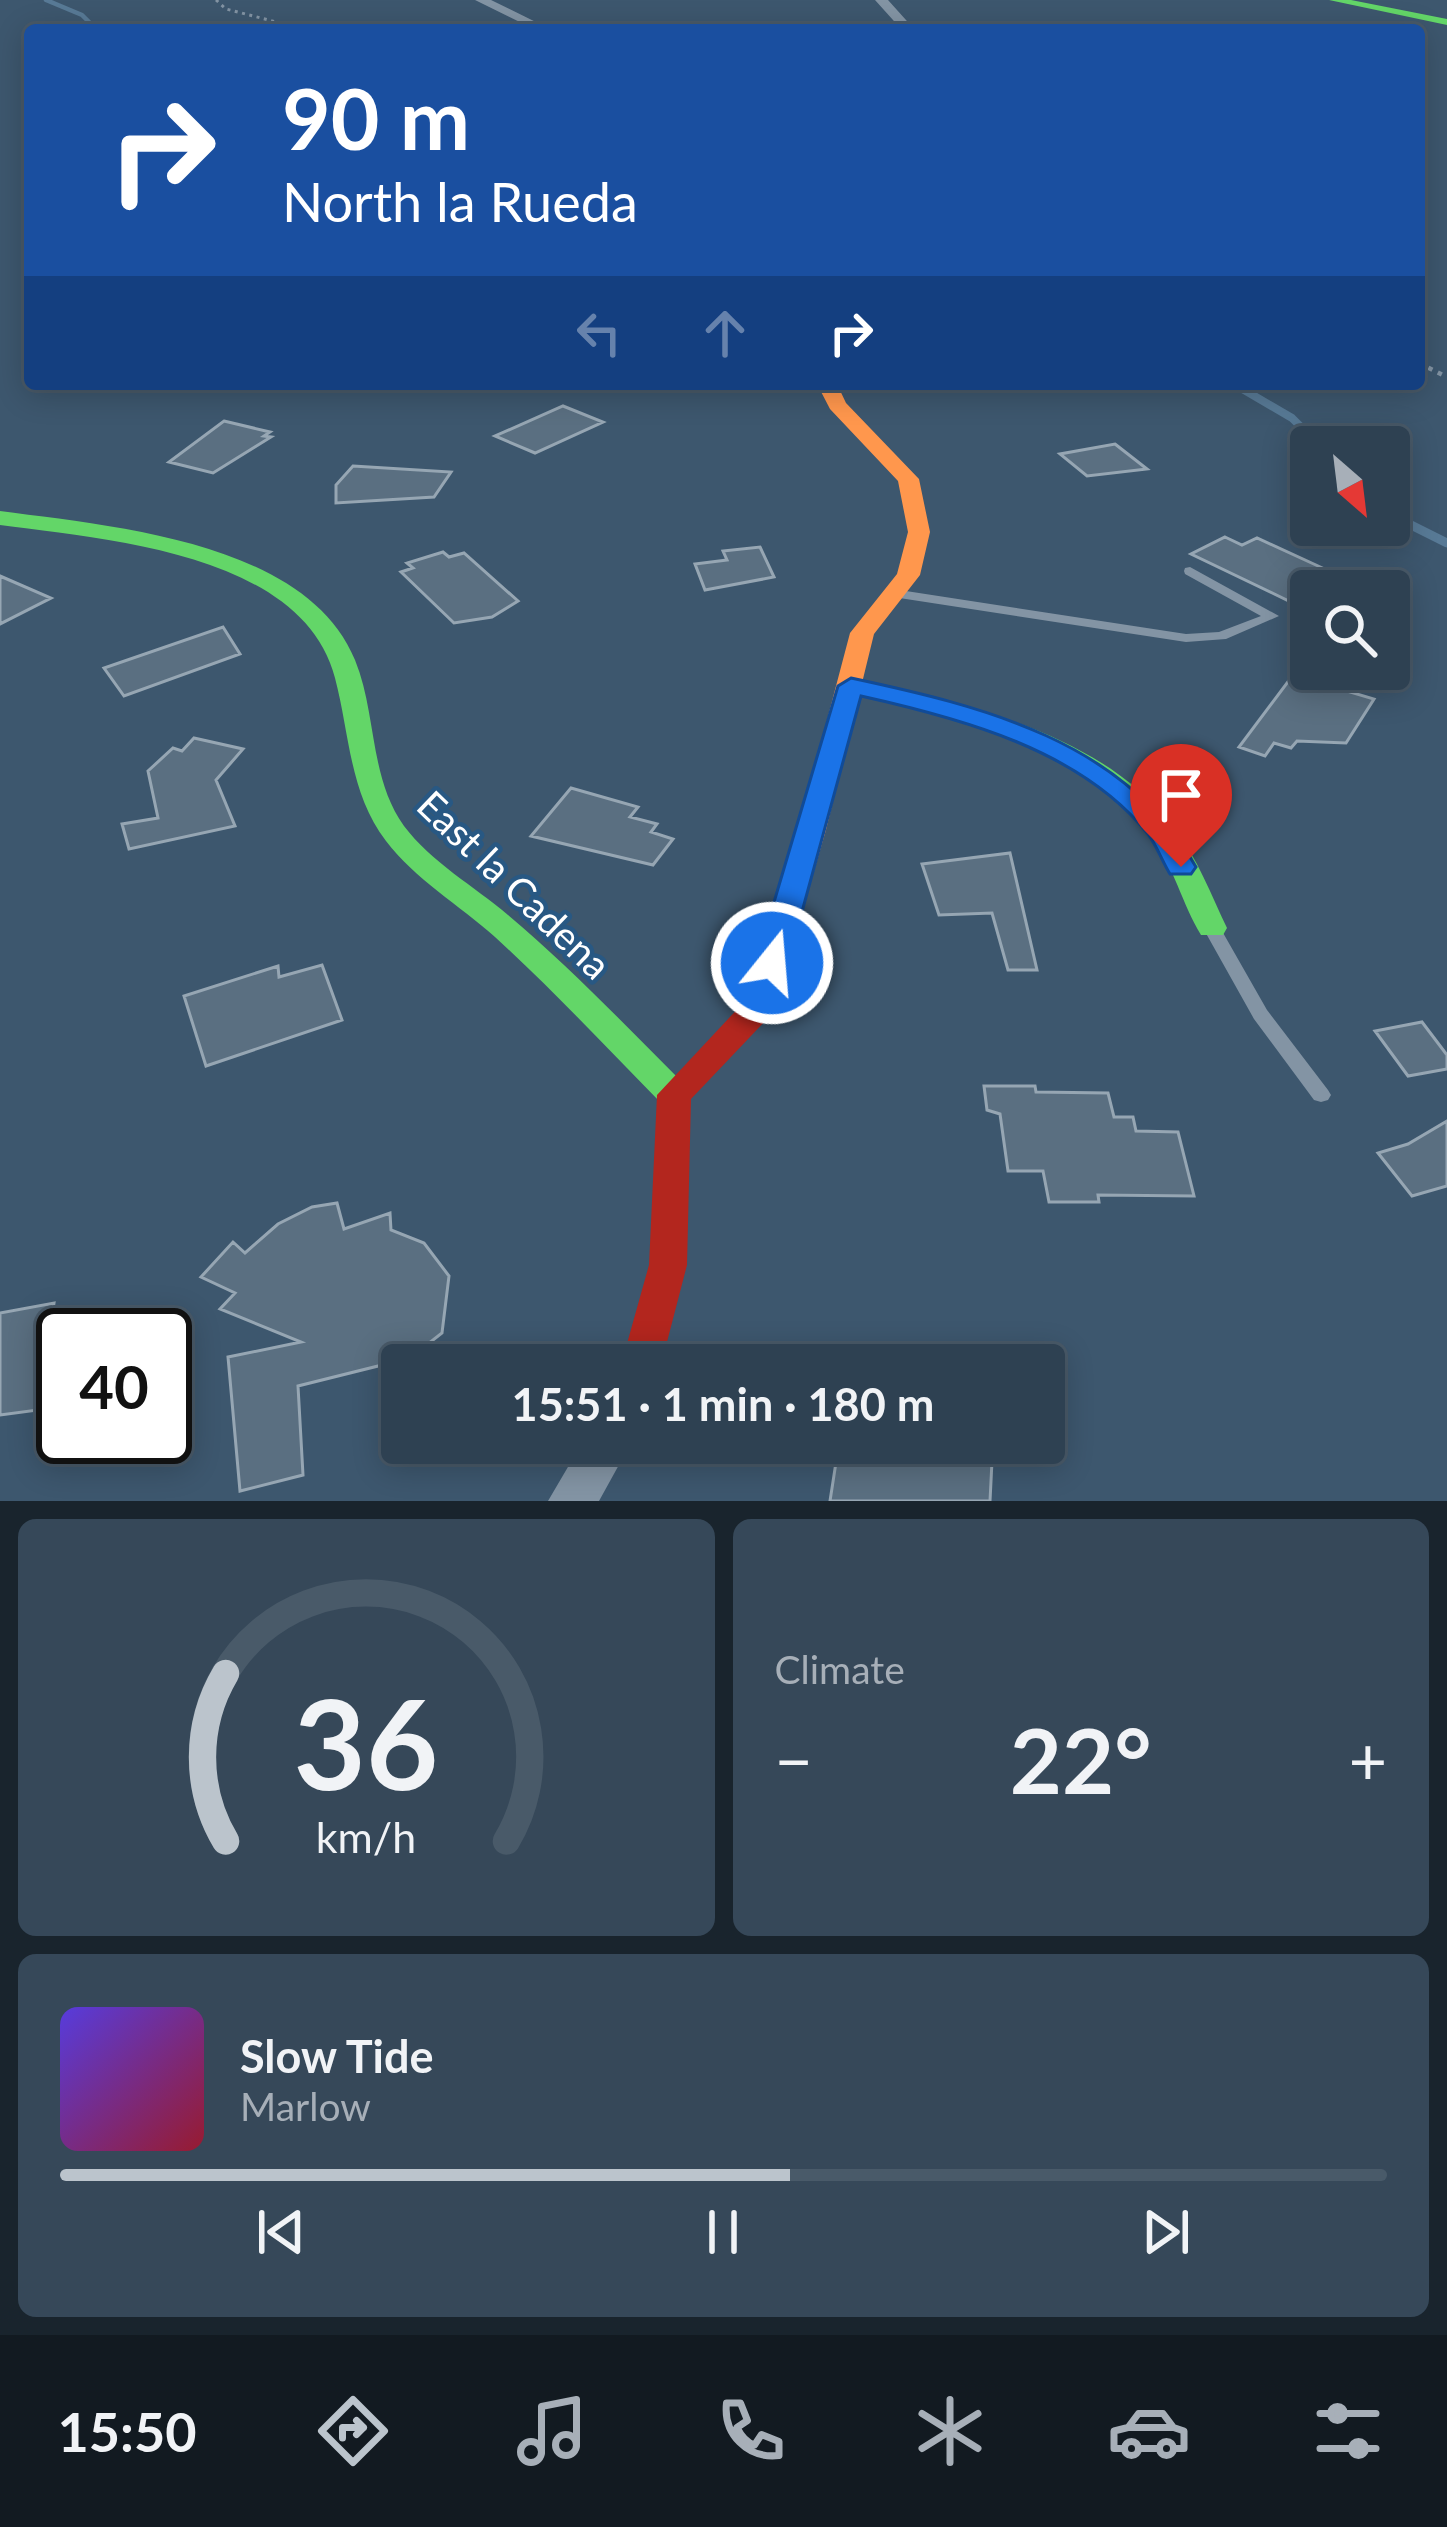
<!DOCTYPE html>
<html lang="en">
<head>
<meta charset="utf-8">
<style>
	:root { --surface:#2e4152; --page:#364859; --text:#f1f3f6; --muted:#a7afb8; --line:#495a69; --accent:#bbc4cc }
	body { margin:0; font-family:Lato,sans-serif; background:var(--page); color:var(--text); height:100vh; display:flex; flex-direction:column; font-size:45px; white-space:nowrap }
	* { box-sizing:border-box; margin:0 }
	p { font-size:39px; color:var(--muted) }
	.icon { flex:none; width:66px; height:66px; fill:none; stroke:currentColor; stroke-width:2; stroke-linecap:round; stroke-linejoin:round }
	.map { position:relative; height:1501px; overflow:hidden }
	.side { display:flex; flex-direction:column; gap:18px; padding:18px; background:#19242d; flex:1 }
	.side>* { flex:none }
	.top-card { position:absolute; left:24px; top:24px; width:1401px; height:366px; border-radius:12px; box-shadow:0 6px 30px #0003,0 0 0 3px var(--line); background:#1a4fa0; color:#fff; overflow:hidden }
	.needle { width:78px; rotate:152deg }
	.buttons { position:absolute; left:1290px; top:426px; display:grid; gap:24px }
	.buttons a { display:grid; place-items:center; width:120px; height:120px; border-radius:12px; background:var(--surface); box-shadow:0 6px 30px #0003,0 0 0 3px var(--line); font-size:60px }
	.speed { position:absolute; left:36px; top:1308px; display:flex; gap:24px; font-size:60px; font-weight:700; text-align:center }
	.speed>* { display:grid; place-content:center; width:156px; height:156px; border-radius:50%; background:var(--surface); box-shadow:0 6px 30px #0003,0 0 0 3px var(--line); line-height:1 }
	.speed .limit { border:6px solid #111; border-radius:18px; background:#fff; color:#111 }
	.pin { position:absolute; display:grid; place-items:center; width:102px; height:102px; color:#fff; margin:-123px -51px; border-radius:50% 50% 50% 0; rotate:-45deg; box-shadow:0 0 12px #0007 }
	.pin .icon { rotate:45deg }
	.me { position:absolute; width:132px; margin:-66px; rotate:17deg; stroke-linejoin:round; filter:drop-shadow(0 0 9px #0008) }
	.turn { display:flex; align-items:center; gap:42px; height:252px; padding:0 60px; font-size:54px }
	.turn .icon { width:156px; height:156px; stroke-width:2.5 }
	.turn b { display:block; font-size:84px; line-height:102px }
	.lanes { display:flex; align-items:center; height:114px; padding:0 60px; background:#0003; justify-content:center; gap:60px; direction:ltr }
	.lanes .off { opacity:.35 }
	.big { font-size:90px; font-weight:700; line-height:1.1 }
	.side .tile { flex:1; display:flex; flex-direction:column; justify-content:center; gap:18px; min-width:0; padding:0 42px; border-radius:18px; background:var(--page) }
	.side .dial { align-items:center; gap:0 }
	.dial svg { height:312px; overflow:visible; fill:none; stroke:var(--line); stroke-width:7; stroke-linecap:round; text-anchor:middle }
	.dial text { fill:var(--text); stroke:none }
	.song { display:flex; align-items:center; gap:36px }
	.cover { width:144px; height:144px; border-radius:18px; background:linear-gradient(135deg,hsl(250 70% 55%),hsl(350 70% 35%)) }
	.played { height:12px; border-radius:6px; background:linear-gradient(90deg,var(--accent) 55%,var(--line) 55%) }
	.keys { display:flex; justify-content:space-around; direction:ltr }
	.heat { display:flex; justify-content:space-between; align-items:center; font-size:66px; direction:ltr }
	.side .tiles { flex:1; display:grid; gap:18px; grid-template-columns:1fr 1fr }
	.tile:last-child { grid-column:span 2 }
	.trip { position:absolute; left:381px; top:1344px; width:684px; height:120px; border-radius:12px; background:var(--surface); box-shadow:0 6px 30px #0003,0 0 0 3px var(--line); font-weight:700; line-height:120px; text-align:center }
	.menu { display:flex; height:192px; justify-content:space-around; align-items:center; background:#121a21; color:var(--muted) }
	.menu .icon { width:84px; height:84px }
	.menu .active { color:var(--accent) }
	.menu b { font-size:54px; color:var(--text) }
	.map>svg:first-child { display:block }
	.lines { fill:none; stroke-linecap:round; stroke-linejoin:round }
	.stream-far2 { stroke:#587a96; stroke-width:4.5 }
	.stream-far1 { stroke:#587a96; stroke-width:8 }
	.stream { stroke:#587a96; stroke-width:9 }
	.building { fill:#5a6f81; stroke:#96a6b3; stroke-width:3 }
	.path-far1 { stroke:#8394a4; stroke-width:3; stroke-dasharray:3 4.5; stroke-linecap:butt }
	.path { stroke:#8394a4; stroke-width:4.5; stroke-dasharray:4.5 6; stroke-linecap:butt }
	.lane { fill:#8394a4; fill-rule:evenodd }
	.street { fill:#8394a4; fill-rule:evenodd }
	.fast { fill:#63d668; fill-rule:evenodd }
	.slow { fill:#ff974d; fill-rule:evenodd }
	.jam { fill:#b3261e; fill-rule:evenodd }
	.route { fill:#1a73e8; stroke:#114b97; stroke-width:3 }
	.labels { text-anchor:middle; stroke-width:9; stroke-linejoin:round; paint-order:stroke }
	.street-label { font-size:39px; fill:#fff; stroke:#285883 }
</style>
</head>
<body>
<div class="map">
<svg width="1447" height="1501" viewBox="0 0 1447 1501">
	<rect width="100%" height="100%" fill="#3d576e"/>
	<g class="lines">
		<path class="stream-far2" d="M46 0 82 15 97 30"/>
		<path class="stream-far1" d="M1234 384 1292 418 1321 447"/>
		<path class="stream" d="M1389 514 1447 543"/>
	</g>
	<path class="building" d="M563 406 603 422 535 453 495 436Z
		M224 421 270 432 264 436 271 437 213 473 169 462Z
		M1115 444 1147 469 1087 476 1060 454Z
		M353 466 451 472 434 497 336 503V485Z
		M1225 537 1242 545 1257 538 1342 577 1293 603 1191 554Z
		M760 547 774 577 705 590 695 564 727 560 723 551Z
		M443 552 449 557 464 553 518 601 492 617 454 623 401 572 413 568 407 563Z
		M0 576 51 598 0 624Z
		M223 627 240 654 124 696 104 668Z
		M1293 675 1374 699 1346 743 1297 741 1291 748 1274 743 1265 756 1239 747Z
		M194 738 243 749 216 780 235 826 129 849 122 824 158 818 148 771 173 748 182 751Z
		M571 788 638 807 630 817 657 824 651 832 673 839 653 865 531 836Z
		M1010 853 1037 970H1008L992 913 939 915 922 864Z
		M322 965 342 1020 206 1066 184 996 278 966 279 977Z
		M1422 1022 1447 1055V1069L1408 1076 1375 1031Z
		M984 1086H1035L1036 1092 1108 1093 1114 1117H1133L1136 1131 1178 1132 1194 1196 1098 1195 1099 1202H1049L1043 1171H1008L1000 1114 987 1110Z
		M1447 1121V1186L1412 1196 1378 1153 1408 1144Z
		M337 1203 344 1229 390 1213 391 1230 424 1243 449 1276 442 1333 410 1358 298 1386 303 1475 240 1491 228 1357 301 1342 220 1309 235 1293 201 1277 233 1242 245 1253 278 1224 312 1207Z
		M54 1303 38 1410 0 1415V1313Z
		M839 1443H982L981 1460 992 1461 990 1501H830Z"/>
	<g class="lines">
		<path class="path-far1" d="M216 0 226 9 307 30"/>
		<path class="path" d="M1419 363 1447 377"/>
		<path class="lane" d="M1190 567 1279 616 1226 639 1186 642 893 597 886 593 893 589 1186 634 1219 632 1261 616 1185 574 1184 571 1185 568Z
			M1212 922 1218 924 1267 1010 1328 1090 1331 1095 1328 1100 1321 1102 1314 1100 1254 1019 1203 928 1206 924Z"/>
		<path class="street" d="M475 0H491L552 30H536Z
			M875 0H888L915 30H902Z
			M582 1443H631L599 1501H548Z"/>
		<path class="fast" d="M1329 0H1351L1447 19V25Z
			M0 511C111 526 306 541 355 660 377 714 369 777 404 826 431 862 474 886 508 915 571 968 628 1028 686 1086L691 1095 686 1104 674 1108 662 1104C607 1048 553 990 495 937 459 905 415 879 386 841 349 792 350 735 335 678 303 553 105 539 0 525Z
			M851 678C964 704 1101 731 1175 829 1198 859 1211 895 1227 928L1223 935H1201C1182 904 1174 866 1151 837 1076 743 953 719 842 691L838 686Z"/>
		<path class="slow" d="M817 384H837L846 403 919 479 930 532 920 575 874 634 826 830 783 977 778 985H756L751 977 798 830 850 633 897 574 908 532 898 481 830 409Z"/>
		<path class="jam" d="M767 966 778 969 783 977 770 1016 691 1099 687 1265 661 1365H621L649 1265 657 1095 743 1003 756 969Z"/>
	</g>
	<path class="route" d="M851 678C982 706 1126 741 1196 867L1191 874H1170C1162 861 1157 846 1148 834 1081 750 960 718 861 696L788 963 783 971H760L756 963 838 686Z"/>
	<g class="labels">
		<g class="street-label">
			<text transform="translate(514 885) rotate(44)" y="14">East la Cadena</text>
		</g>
	</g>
</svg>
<div class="buttons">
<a><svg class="needle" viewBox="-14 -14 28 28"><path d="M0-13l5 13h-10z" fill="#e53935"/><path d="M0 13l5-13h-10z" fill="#a7afb8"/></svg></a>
<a><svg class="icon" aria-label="search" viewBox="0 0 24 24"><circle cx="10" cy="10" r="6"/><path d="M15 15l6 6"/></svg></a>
</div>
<div class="speed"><div class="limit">40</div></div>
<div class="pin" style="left:1181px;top:867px;background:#d93025"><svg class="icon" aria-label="arrive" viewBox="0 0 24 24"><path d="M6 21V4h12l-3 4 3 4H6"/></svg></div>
<svg class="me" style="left:772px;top:963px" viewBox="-20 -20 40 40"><circle r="17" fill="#1a73e8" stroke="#fff" stroke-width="3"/><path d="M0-11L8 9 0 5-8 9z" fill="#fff"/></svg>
<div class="trip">15:51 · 1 min · 180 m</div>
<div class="top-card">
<div class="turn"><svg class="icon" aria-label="right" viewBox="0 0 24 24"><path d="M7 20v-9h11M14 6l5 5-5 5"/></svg><div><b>90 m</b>North la Rueda</div></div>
<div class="lanes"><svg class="icon off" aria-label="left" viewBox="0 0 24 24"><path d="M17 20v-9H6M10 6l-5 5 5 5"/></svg><svg class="icon off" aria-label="ahead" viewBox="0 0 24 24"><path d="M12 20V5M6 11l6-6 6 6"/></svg><svg class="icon" aria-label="right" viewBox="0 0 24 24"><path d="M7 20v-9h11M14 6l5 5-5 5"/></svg></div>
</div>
</div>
<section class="side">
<div class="tiles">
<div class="tile dial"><svg viewBox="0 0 100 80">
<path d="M14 69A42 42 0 1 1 86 69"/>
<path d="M14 69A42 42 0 0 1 14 26" stroke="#bbc4cc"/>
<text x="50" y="56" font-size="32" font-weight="700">36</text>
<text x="50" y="72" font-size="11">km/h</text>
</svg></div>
<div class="tile"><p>Climate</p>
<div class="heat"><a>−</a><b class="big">22°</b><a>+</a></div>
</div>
<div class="tile">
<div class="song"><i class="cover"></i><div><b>Slow Tide</b><p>Marlow</p></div></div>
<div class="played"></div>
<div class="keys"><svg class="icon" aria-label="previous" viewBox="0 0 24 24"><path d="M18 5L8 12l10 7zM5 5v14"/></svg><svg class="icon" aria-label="pause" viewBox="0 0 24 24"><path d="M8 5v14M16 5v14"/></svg><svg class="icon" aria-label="next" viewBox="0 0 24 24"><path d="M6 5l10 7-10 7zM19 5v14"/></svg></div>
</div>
</div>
</section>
<nav class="menu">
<b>15:50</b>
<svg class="icon active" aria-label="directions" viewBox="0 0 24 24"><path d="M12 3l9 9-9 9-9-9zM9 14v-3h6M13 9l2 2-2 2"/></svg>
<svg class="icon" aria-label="music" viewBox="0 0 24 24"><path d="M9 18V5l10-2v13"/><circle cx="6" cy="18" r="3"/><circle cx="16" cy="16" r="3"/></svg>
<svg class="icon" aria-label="phone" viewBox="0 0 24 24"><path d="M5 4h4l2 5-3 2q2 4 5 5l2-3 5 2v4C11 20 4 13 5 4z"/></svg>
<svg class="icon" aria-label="climate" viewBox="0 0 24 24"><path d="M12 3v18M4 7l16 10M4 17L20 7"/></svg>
<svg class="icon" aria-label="car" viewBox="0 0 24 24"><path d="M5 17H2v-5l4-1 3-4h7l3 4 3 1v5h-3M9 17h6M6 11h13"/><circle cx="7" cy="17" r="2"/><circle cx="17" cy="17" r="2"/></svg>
<svg class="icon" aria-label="filters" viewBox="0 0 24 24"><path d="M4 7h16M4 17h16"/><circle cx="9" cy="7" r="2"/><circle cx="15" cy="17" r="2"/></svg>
</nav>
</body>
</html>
